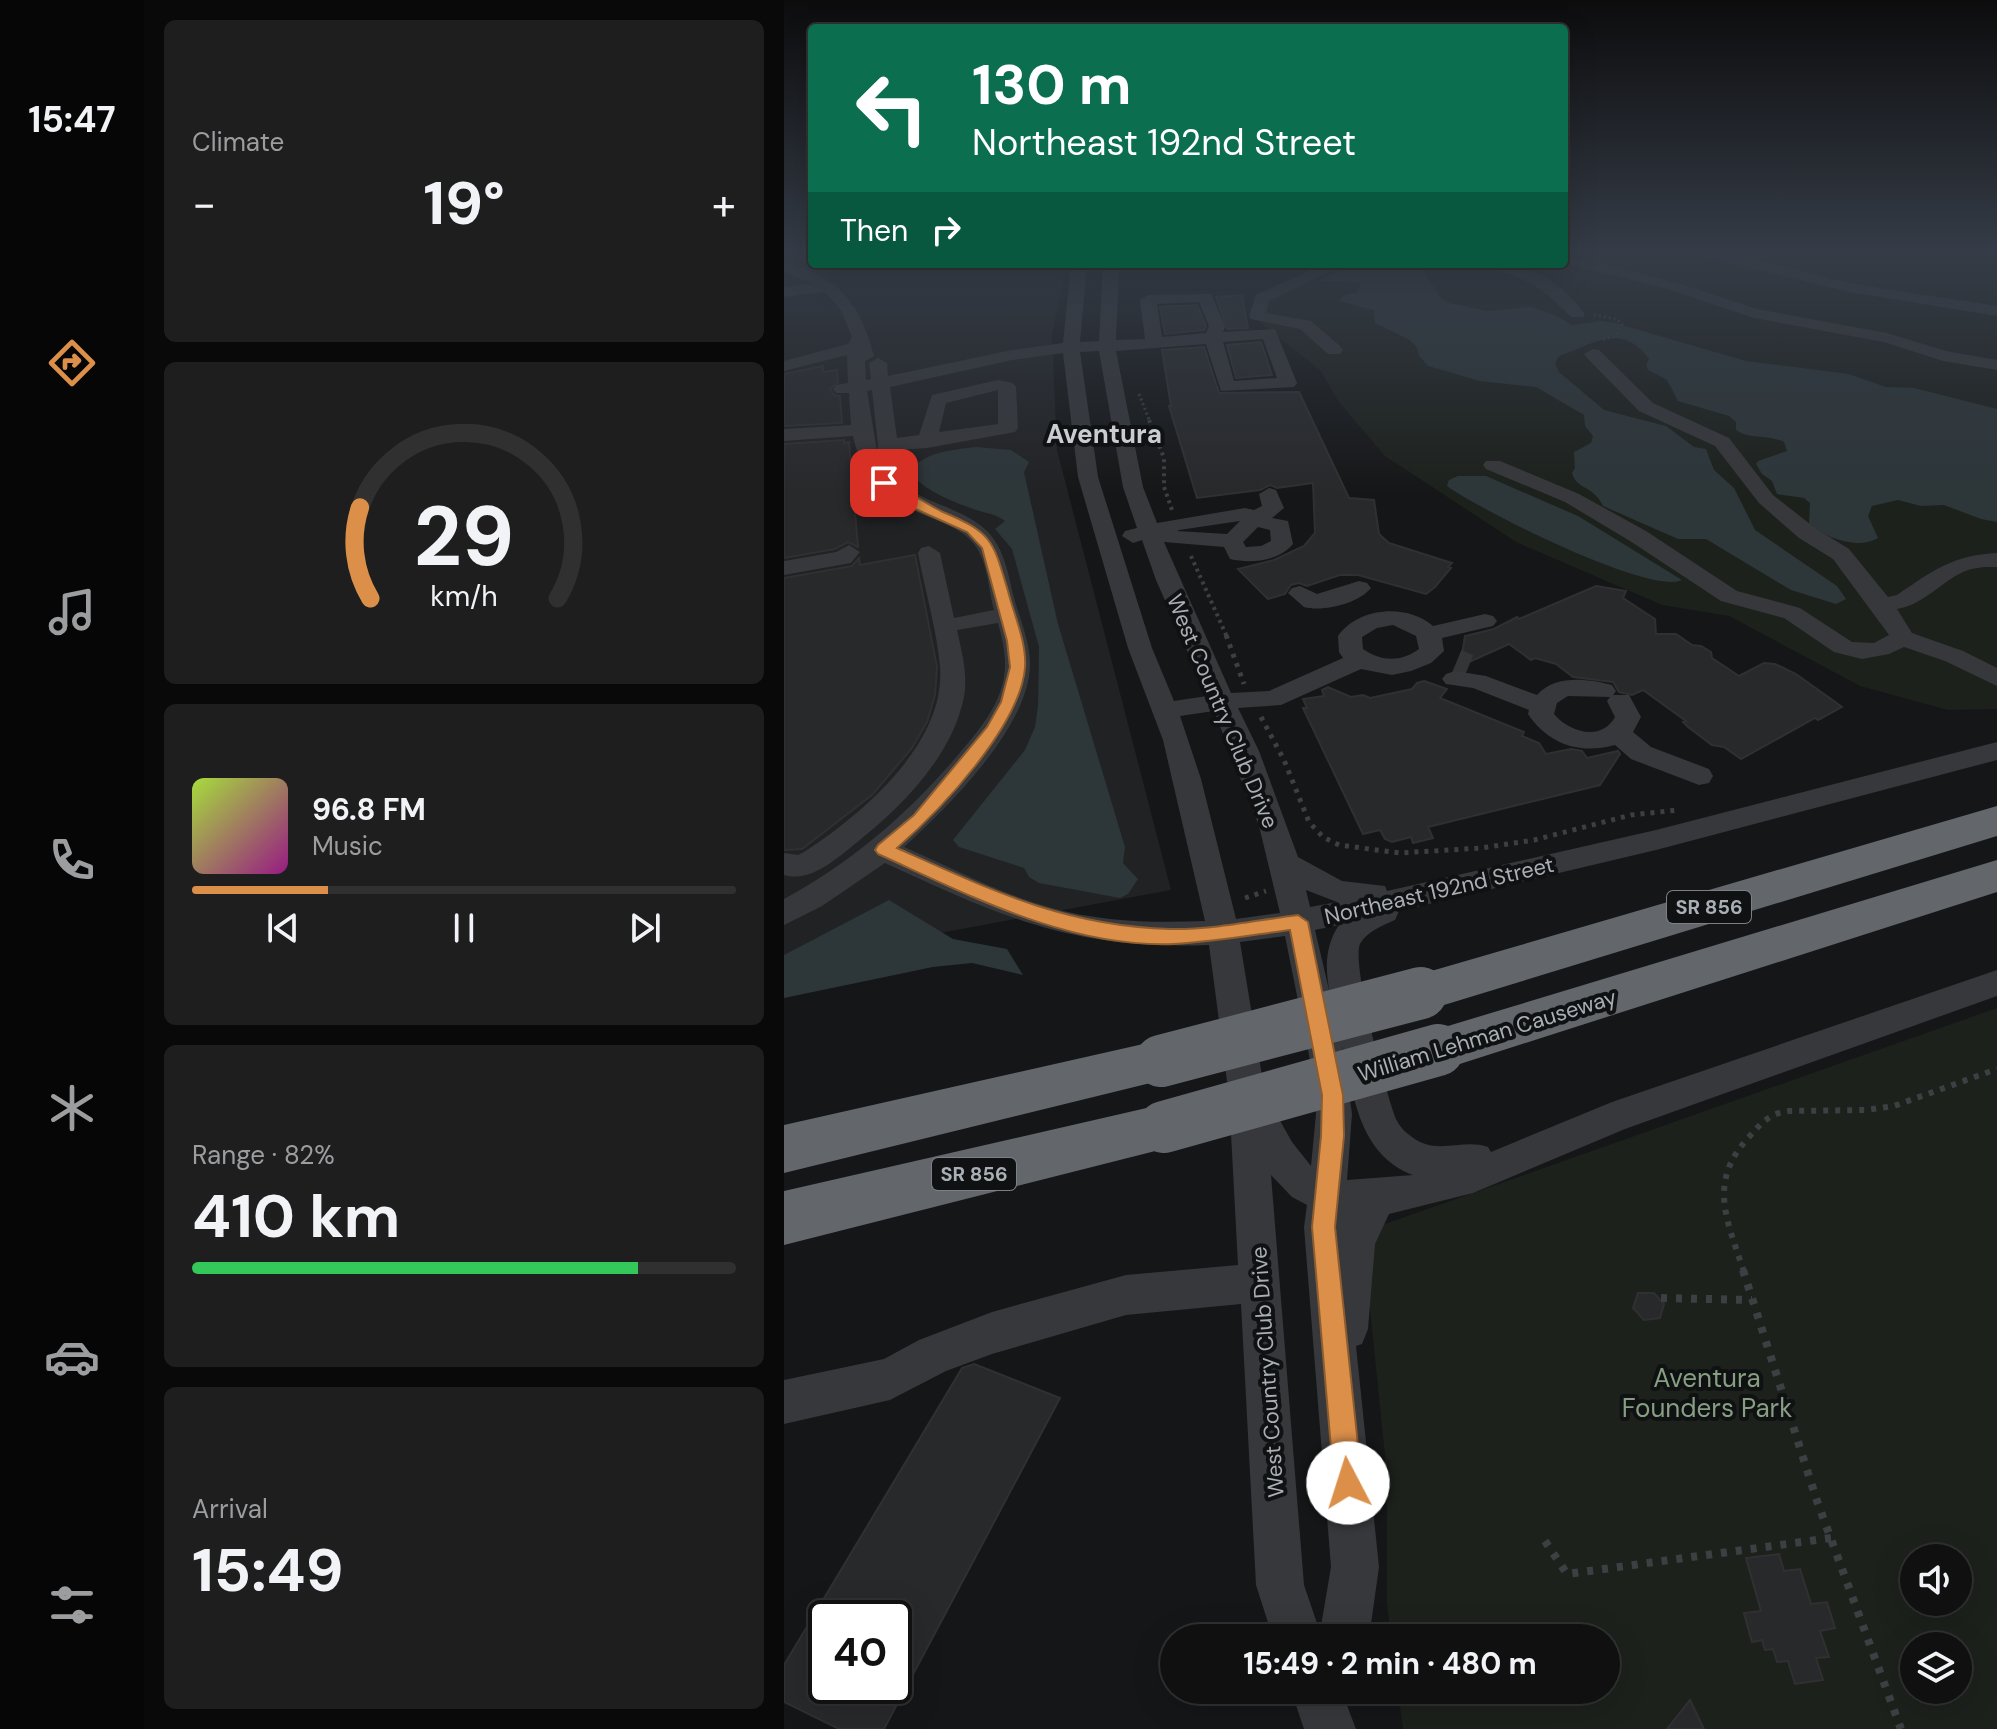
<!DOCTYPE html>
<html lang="en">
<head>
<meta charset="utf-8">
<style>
	:root { --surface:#101011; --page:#1e1e1f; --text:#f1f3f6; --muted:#9c9d9f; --line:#303031; --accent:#db8f49 }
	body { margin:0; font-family:"DM Sans",sans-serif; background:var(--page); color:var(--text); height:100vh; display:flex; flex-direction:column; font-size:30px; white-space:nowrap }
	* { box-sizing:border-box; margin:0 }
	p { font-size:26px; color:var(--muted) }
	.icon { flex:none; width:44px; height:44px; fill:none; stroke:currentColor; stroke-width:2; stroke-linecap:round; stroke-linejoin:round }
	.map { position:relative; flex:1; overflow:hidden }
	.details { display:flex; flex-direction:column; gap:20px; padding:20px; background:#090909; width:640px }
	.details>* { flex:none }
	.top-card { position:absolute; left:24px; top:24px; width:760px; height:244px; border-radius:8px; box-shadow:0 8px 32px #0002,0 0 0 2px var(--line); background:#0b6e4f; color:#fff; overflow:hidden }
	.tools { position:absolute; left:1116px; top:1544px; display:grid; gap:16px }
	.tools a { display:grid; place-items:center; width:72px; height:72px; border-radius:50%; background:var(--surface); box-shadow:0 8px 32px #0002,0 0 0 2px var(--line); font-size:40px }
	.speed { position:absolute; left:24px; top:1600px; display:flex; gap:16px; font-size:40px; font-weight:700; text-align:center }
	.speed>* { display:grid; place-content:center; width:104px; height:104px; border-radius:50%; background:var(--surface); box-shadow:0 8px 32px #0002,0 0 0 2px var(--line); line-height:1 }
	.speed .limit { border:4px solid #111; border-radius:12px; background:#fff; color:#111 }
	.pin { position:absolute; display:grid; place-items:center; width:68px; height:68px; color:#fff; margin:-34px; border-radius:16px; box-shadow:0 4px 12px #0006 }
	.me { position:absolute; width:88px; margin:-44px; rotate:355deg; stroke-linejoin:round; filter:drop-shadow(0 0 6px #0008) }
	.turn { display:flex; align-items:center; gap:28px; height:168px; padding:0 32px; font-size:36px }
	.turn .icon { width:104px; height:104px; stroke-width:2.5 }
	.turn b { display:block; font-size:56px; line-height:68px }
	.then { display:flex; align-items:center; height:76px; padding:0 32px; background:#0003; gap:16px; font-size:30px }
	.big { font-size:60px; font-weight:700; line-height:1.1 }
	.details .tile { flex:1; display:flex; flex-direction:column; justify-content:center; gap:12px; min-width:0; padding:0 28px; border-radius:12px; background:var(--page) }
	.details .dial { align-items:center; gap:0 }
	.dial svg { height:208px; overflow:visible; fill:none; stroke:var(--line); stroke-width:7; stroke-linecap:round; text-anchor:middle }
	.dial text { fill:var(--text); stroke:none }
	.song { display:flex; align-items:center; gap:24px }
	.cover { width:96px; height:96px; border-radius:12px; background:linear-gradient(135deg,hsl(80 70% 55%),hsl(310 70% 35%)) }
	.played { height:8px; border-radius:4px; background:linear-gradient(90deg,var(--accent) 25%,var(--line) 25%) }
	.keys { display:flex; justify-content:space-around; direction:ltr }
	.heat { display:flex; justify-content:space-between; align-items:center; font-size:44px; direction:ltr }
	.charge { height:12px; border-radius:6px; background:linear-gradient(90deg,#34c759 82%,var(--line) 0) }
	.trip { position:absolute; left:376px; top:1624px; width:460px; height:80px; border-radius:40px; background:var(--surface); box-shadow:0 8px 32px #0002,0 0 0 2px var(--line); font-weight:700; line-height:80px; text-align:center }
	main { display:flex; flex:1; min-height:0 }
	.tab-bar { display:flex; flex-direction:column; width:144px; justify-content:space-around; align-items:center; background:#060607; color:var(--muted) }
	.tab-bar .icon { width:56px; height:56px }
	.tab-bar .current { color:var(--accent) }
	.tab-bar b { font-size:36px; color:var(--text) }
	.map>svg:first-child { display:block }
	.built { fill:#212224 }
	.green { fill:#1c211c; fill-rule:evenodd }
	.water { fill:#2d3639 }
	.building { fill:#28292b; stroke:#303032; stroke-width:2; fill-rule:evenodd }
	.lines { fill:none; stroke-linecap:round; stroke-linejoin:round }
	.minor-tunnel { stroke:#333537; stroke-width:28; stroke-dasharray:28 14; stroke-linecap:butt }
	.path-far4 { stroke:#3d3f42; stroke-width:3; stroke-dasharray:2 3; stroke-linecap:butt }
	.path-far3 { stroke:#3d3f42; stroke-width:4; stroke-dasharray:3 4; stroke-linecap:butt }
	.path-far2 { stroke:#3d3f42; stroke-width:5; stroke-dasharray:4 6; stroke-linecap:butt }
	.path-far1 { stroke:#3d3f42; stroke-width:6; stroke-dasharray:5 7; stroke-linecap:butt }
	.path { stroke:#3d3f42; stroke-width:8; stroke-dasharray:6 9; stroke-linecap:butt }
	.minor { fill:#37383b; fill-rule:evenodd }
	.highway { fill:#63676c; fill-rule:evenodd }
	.highway-bridge { stroke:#63676c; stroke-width:52 }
	.route { fill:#db8f49; stroke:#8e5d2f; stroke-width:2 }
	.labels { text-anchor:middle; stroke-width:8; stroke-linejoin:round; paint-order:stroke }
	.shield { fill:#101112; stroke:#7b8084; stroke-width:2 }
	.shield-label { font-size:20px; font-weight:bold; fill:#a9afb5 }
	.street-label { font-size:22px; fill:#a9afb5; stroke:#101112 }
	.far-district-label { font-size:26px; font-weight:bold; fill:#c9cdd2; stroke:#101112 }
	.near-park-label { font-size:26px; fill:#869e82; stroke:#101112 }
</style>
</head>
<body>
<main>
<nav class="tab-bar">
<b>15:47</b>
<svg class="icon current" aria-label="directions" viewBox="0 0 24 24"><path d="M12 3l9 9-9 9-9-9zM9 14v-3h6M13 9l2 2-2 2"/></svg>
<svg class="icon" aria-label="music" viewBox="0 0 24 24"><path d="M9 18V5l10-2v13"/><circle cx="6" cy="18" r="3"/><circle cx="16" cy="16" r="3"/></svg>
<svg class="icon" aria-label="phone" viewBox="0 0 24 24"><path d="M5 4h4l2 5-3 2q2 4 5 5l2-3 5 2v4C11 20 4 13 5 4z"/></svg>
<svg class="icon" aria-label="climate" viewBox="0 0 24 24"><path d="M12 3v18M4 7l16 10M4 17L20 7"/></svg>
<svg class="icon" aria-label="car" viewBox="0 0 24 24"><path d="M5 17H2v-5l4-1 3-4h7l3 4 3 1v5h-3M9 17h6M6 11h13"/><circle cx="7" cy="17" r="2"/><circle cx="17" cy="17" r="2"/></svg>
<svg class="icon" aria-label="filters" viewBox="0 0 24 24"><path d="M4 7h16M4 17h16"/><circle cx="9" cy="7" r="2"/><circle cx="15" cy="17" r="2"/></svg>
</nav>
<section class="details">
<div class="tile"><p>Climate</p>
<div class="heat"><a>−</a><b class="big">19°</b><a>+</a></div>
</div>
<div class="tile dial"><svg viewBox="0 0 100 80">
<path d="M14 69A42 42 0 1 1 86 69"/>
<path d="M14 69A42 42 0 0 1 10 34" stroke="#db8f49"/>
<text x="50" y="56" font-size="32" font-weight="700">29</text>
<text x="50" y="72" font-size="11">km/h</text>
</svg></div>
<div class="tile">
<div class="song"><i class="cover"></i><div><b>96.8 FM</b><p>Music</p></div></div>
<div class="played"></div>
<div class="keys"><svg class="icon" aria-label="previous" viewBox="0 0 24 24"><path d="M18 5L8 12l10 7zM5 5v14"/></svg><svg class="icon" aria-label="pause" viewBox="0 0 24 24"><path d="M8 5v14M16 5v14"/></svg><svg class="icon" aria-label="next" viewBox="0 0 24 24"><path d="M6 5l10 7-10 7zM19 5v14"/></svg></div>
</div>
<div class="tile"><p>Range · 82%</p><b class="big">410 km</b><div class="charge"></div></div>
<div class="tile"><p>Arrival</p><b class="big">15:49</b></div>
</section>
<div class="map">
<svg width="1213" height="1729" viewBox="0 0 1213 1729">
	<rect width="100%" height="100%" fill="#151617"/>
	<path class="built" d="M0 252H28V264H282L268 335 273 450 387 890 0 962Z"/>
	<path class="green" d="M780 252H1213V709L1164 710 1076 686 945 616 878 605 732 542 601 456 554 401 537 371 468 316 485 301 558 264H780Z
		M1213 1008V1729H619L614 1690H822V1638H607L603 1604V1475L581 1260 598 1225ZM1130 1558H1174V1602H1130ZM1130 1646H1174V1690H1130Z"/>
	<path class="water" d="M568 264H642L639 271 657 298 665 303 703 311 747 307 773 316 788 325 817 321 831 323 962 361 1065 374 1102 387 1130 388 1213 409V522L1197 519 1160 505 1137 506 1114 500 1088 506 1084 516 1094 538C1073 550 1042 538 1025 524L1026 503 1020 498 993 494 988 481 978 474 972 464 974 461 1003 451 1000 442C984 434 966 440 952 430V422L945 416 894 401 883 380 864 370 862 365 865 359C837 321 809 345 775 356L771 364 775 372 820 410 882 426 910 447 922 449 930 470 950 488 971 530 1053 586 1062 599 1052 604 1007 590 922 539H894L819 506C809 485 793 490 788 473L791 468 790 452 807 443 809 436 801 426 800 415 752 387 696 381 644 366 635 356 632 346 624 339 591 323 590 310 555 301 559 296 573 292 577 286 574 283 534 281Z
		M192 447 227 450 245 462 240 472 274 624 341 847 339 863 354 879 344 894 336 898 255 883 245 877 240 868 175 847 169 840 241 750 251 727 254 706 255 647 228 549 211 529 221 521C210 513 204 514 192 510 172 503 138 490 126 472 139 451 170 450 192 447Z
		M674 476H702L794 516 898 580C866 596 694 509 663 486L665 480Z
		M105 900 169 939 223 949 239 975 188 963 149 967 0 998V955Z"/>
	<path class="building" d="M458 295 464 328 443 329 432 297Z
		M413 305 422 326 420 330 381 334 376 307Z
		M477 342 488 375 452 378 443 345Z
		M420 347 435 393 515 392 565 498 590 500 595 534 605 543 668 563 664 567 667 568 651 587 642 594 574 575H556L523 586 515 583 507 585 501 594 484 599 454 569 490 560 520 546 531 533 529 483 493 488 486 485 476 490 413 498 385 406H387L378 350Z
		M39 366V372L53 370 54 382 46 389 50 395 56 396 58 423 0 426V374Z
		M60 440V443L65 442 74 547 64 542 51 549 0 558V444Z
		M131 555 153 667 151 695 143 722 128 748 88 795 18 849 0 850V578L68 566 75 558 76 565Z
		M812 586 842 591 839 598 871 619 872 634H892L908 645 917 646 927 652 928 658 955 676 980 663 991 664 1012 674 1058 707 1034 720 1031 718 957 759 940 747 928 745 904 727 899 722 902 721 859 690 848 695 835 692 829 682 789 677 772 664 751 658 747 660 725 644 676 666 681 636 710 629 733 617 735 619Z
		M640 681 663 689 656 698 740 732 738 736 755 743 762 754 787 749 798 751 803 758 834 751 836 754 816 785 644 827 649 838 629 843 627 837 608 842 601 839 596 830 579 834 519 708H523L519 699 540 696 538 690 544 687 567 697 579 695 586 698 628 689 633 683Z
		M854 1293H870L880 1304 876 1318 860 1320 849 1308Z
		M190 1364 276 1398 100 1729H55L0 1702V1665L178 1368ZM42 1618H110V1686H42Z
		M995 1554 1000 1571 1016 1569 1027 1604 1043 1602 1051 1628 1036 1631 1045 1657 1032 1658 1039 1680 1011 1684 1004 1661 993 1662 989 1649 981 1650 978 1640 968 1642 960 1613 977 1611 962 1558Z
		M906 1700 920 1729H883Z"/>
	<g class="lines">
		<path class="minor-tunnel" d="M672 663 684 668"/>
		<path class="path-far4" d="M1209 256H1213
			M810 315 832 319 838 324 833 335 818 340
			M355 394 366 422"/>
		<path class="path-far3" d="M365 420 380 458V487L388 510
			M407 556 443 637"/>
		<path class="path-far2" d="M442 635 460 684
			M477 717 500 760 525 822 539 837 555 845 616 853 697 848 750 840 847 815 894 810
			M461 898 482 891"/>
		<path class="path-far1" d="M960 1272C943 1220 923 1182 965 1137 977 1123 986 1113 1005 1111L1082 1110 1110 1106 1213 1069"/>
		<path class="path" d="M959 1270 1033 1501 1117 1729
			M877 1298 968 1300
			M761 1541 783 1574 1047 1538"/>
		<path class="minor" d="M903 252C961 252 1011 271 1066 283 1115 292 1164 298 1213 306V316L1065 292Z
			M780 255 890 282 973 309 1103 333 1162 351 1213 360V370L1159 361 1100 342 970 318 880 288 780 263Z
			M0 262C54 276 76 302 90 356L81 361 82 380 87 379 85 363 94 358 103 363 104 376 228 350 279 343 287 264H303L296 342 315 341 319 264H335L332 340 361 339 356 300 364 295 427 294 441 326 439 332 491 329 513 383 510 387 437 391 422 344 332 351 359 487 373 523 461 508 470 510 478 506 475 494 485 488 492 490 500 508 488 518 504 521 509 544C495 561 467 564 446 559L440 547 380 542 447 693 485 691 559 658 555 652 554 636C574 607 623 603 649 626L701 614 709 616 713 621 709 626 658 638 660 651 647 663 627 671 608 675 577 669 497 705 454 708 475 751 514 857 558 881 601 886 603 891 872 830 1213 742V760L872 850 615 911 611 920C599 925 582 932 576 944 567 964 602 1094 612 1119 615 1126 622 1133 628 1137 652 1156 679 1138 704 1147L707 1152 828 1102 1213 970V996L841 1129 689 1193 605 1214 591 1244 584 1329 578 1344 572 1346 595 1567 585 1638H489L472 1585 457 1304 342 1315 208 1354 162 1371 106 1400 0 1424V1380L100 1359 135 1340 208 1312 342 1275 454 1265 445 1096 425 945C290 950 220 918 101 863L38 906 0 925V899C68 862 124 814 174 755 193 732 215 708 220 677 223 659 219 641 214 623L173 630C178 653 184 674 180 697 167 760 114 810 66 848 47 863 25 882 0 875V853L14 855 20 852C77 815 162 744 156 667 153 630 141 591 134 553L137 548 145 546 156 553 170 618 210 610C204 588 204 562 190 544 178 529 159 523 142 516 106 501 77 476 69 436L0 441V429L67 425 65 393H52L49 389 52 385 64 383 63 355 0 371V361L64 344 68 337 57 310 41 292 0 297V287L30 284 0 272ZM415 302 425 326 422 333 378 337 373 304ZM479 339 493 378 450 381 439 342ZM315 351 339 487 353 528 341 531 338 536 349 543 358 540 372 580 423 696 390 701 368 648 314 477 296 352ZM279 353 294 477 344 648 379 740 421 921C370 923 318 922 268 908 216 894 169 868 120 847 164 807 246 726 246 664 246 641 236 620 230 598 224 574 221 550 203 531 172 502 131 506 101 467L108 465 113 450 143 448 231 432 234 428 232 387 229 383 214 380 148 395 135 435 113 438 106 387 228 360ZM88 390 94 445 93 451 83 391ZM214 390V424L155 432 162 403ZM456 521 443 534 393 531 395 530ZM474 527 486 530 487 541 477 546 462 547 459 542ZM609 625 632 636 635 649C617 662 598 662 579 649L578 637 593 628ZM430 711 475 826 496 913 452 919 417 779 396 716ZM522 890 553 902 526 907ZM555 925C534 956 545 990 553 1024L531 930ZM501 936 529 1075 532 1114 527 1166 508 1142 481 1094 456 942ZM558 1045C570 1095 574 1154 629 1175L563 1180 568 1114ZM487 1175 508 1197 523 1205 520 1227 547 1567 536 1632 520 1585Z
			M541 264H561L485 301 482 313 527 321 556 346 559 350 556 354H544L516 329 467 319 465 316 472 295Z
			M698 264C746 264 771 276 801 314L799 317H787C758 287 742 277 701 267Z
			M809 349 815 350 869 403 945 438 989 495 1031 528 1065 549 1104 597 1113 595C1148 571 1169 555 1213 553V567C1200 567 1187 567 1175 574 1153 586 1138 605 1113 609L1128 633 1179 651 1213 668V686L1161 661 1120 647 1105 654 1078 659 1050 652 1000 618 937 601 846 541 781 502 702 469 699 465 702 461H716L795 494 862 531 953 591 1016 608 1068 642 1090 643 1105 635 1049 559 1015 538 975 503 931 446 855 411 803 358 800 354Z
			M65 545 76 552 67 563 0 575V561L52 552Z
			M575 581 583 583 587 588C574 604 539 612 520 607L504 593 508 588 516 586 533 594Z
			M671 671 702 676 753 695C772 674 804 679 828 685L832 691 829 695H845L857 717 849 732 867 747 925 769 929 776 925 783 915 785 847 759 831 745C796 755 764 744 744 714L745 710 689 688 662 684 658 679 662 674ZM784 696 826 697 823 701 831 717C817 742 785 732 770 714L773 703Z
			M507 1690H557L572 1729H520Z"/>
		<path class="highway" d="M1213 806V836L637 1012 620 1007 613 993 620 979 637 974Z
			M1213 860V892L654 1071 636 1065 629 1050 636 1035 654 1029Z
			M377 1040 395 1046 403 1061 395 1076 0 1173V1125Z
			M380 1104 399 1110 407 1127 399 1144 0 1245V1191Z"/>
		<path class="highway-bridge" d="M377 1061 637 993
			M380 1127 654 1050"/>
	</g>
	<linearGradient id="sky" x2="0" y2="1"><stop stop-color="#0c0c0d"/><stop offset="0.51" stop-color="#353c47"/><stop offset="1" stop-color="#353c47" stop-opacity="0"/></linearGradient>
	<rect width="1213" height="494" fill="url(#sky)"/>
	<path class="route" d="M96 480C105 479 146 506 159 512 209 533 209 541 224 591 230 615 243 643 241 668 236 726 157 810 113 848 207 890 281 926 386 929 428 930 473 920 514 915L524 922 559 1095 560 1136 551 1227 578 1483 574 1493 564 1497 554 1493 550 1483 528 1227 537 1136 538 1095 506 930C468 935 429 942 390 944 285 948 187 896 94 854L91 850 94 845 130 815 203 727 217 702 226 667 223 641 198 548 183 532 125 506 96 485Z"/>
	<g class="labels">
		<g class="shield">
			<rect x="883" y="891" width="84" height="32" rx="6"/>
			<rect x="148" y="1158" width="84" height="32" rx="6"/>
		</g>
		<g class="shield-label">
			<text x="925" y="914">SR 856</text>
			<text x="190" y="1181">SR 856</text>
		</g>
		<g class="street-label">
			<text transform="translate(439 711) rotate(67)" y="8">West Country Club Drive</text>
			<text transform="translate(655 890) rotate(-13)" y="8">Northeast 192nd Street</text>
			<text transform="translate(703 1035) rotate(-17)" y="8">William Lehman Causeway</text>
			<text transform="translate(483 1372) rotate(-94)" y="8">West Country Club Drive</text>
		</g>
		<g class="far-district-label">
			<text x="320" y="443">Aventura</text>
		</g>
		<g class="near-park-label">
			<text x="923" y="1387">Aventura<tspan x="923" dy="30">Founders Park</tspan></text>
		</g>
	</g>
</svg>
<div class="tools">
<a><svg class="icon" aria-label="sound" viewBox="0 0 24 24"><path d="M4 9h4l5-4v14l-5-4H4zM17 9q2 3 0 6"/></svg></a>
<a><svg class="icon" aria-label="layers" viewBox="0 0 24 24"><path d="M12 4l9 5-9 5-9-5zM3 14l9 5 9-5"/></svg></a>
</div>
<div class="speed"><div class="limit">40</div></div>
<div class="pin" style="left:100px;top:483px;background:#d93025"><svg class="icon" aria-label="arrive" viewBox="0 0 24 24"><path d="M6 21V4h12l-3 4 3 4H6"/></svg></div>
<svg class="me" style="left:564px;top:1483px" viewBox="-20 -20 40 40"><circle r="19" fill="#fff"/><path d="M0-13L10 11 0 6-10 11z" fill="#db8f49"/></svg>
<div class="trip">15:49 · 2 min · 480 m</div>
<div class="top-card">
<div class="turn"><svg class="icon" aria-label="left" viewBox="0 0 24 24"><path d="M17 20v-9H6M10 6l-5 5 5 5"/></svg><div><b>130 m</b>Northeast 192nd Street</div></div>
<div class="then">Then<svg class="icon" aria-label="right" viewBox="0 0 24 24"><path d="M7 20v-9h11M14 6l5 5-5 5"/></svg></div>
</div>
</div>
</main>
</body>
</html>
